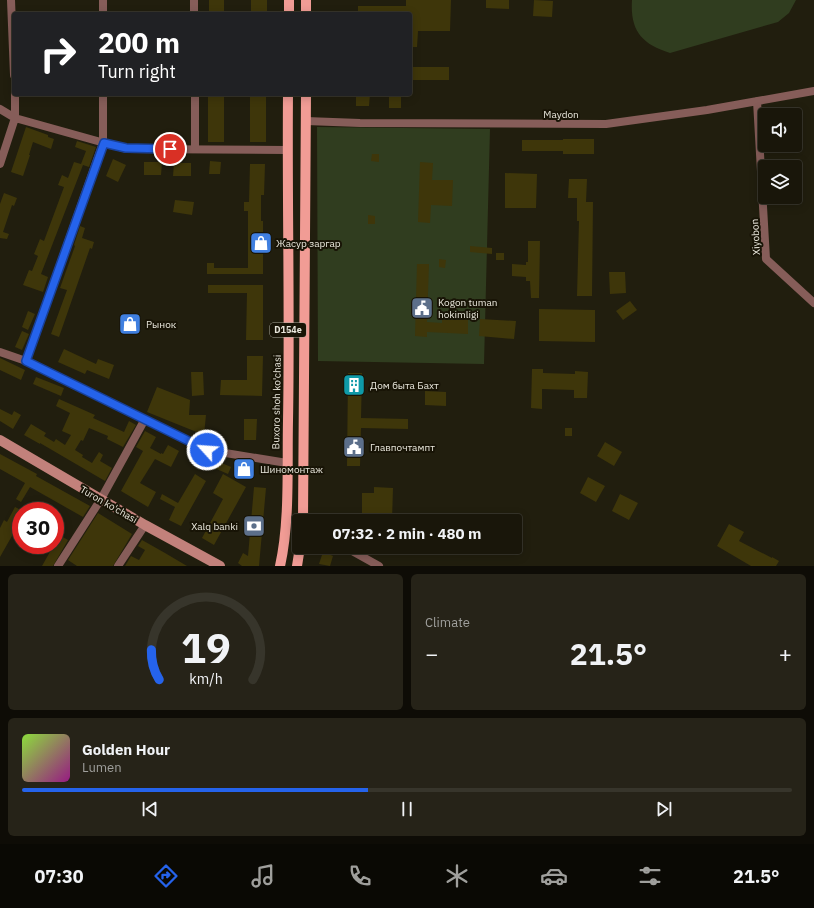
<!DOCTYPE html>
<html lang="en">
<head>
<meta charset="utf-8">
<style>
	:root { --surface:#19160a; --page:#262318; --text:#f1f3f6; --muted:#9f9f9c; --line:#37352b; --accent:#2563eb }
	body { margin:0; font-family:"IBM Plex Sans",sans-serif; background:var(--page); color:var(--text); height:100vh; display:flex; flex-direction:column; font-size:15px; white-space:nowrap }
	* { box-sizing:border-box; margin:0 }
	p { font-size:13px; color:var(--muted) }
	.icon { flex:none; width:22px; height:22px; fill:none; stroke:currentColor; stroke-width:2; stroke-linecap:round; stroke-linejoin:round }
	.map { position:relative; height:566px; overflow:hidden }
	.sheet { display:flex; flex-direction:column; gap:8px; padding:8px; background:#0e0c06; flex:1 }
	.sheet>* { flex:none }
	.top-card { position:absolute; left:12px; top:12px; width:400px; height:84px; border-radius:4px; box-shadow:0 2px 10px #0003,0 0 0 1px var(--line); background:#202124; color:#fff; overflow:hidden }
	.buttons { position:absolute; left:758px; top:108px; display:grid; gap:8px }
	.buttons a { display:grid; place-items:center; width:44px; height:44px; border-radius:4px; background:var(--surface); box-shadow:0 2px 10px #0003,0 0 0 1px var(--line); font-size:20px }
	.speed { position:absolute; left:12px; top:502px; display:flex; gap:8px; font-size:20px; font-weight:700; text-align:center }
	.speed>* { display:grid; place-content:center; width:52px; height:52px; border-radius:50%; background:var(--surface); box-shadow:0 2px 10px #0003,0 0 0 1px var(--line); line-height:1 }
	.speed .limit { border:6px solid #d22; background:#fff; color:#111 }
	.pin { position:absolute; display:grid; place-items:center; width:34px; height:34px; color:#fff; margin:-17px; border:2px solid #fff; border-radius:50%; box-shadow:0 1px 4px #0007 }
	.me { position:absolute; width:44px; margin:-22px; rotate:296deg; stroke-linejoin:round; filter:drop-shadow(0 0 3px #0008) }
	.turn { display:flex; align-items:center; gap:14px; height:84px; padding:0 20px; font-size:18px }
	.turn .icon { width:52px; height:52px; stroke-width:2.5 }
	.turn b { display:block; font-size:28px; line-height:34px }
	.big { font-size:30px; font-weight:700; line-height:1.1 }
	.sheet .card { flex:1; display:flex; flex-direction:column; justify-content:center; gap:6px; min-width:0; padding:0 14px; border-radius:6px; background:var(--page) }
	.sheet .dial { align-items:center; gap:0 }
	.dial svg { height:104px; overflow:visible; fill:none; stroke:var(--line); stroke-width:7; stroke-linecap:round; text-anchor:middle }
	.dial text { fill:var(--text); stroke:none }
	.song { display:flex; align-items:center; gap:12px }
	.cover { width:48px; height:48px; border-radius:6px; background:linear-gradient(135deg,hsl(90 70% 55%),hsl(310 70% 35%)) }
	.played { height:4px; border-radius:2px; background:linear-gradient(90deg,var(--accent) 45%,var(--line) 45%) }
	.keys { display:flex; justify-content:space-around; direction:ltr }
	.heat { display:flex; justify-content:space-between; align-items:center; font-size:22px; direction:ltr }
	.sheet .tiles { flex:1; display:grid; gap:8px; grid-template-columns:1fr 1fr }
	.card:last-child { grid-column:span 2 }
	.trip { position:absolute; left:292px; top:514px; width:230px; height:40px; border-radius:4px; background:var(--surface); box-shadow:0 2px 10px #0003,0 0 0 1px var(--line); font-weight:700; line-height:40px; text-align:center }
	.tab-bar { display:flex; height:64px; justify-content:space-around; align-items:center; background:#0a0904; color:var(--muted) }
	.tab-bar .icon { width:28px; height:28px }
	.tab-bar .current { color:var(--accent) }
	.tab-bar b { font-size:18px; color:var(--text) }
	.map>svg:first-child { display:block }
	.green { fill:#303d1f }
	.building { fill:#3e360a }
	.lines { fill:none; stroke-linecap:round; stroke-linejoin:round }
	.street { stroke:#865d59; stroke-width:8 }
	.secondary { stroke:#c2817b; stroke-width:10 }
	.primary { stroke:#f19c95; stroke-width:10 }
	.route-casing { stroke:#184099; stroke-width:10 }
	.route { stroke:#2563eb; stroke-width:7 }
	.labels { text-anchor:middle; stroke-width:4; stroke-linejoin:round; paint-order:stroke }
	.shield { fill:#181406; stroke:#aaa89c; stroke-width:1 }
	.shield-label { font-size:9px; font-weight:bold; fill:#e9e7dc }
	.street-label { font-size:10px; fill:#e9e7dc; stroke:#181406 }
	.poi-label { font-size:10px; fill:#e9e7dc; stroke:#181406; text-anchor:start }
</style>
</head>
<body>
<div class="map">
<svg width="814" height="566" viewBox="0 0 814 566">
	<rect width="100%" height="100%" fill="#211e0e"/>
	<path class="green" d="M632 0H796L789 13 778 22 670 53C641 44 630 30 632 0Z
		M317 127 490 129 484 364 318 361Z"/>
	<path class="building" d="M209 0H224V14H209Z
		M251 0H267V14H251Z
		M406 0H451L450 31H418L417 47H410V14H358V6H406Z
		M486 0H509V9L486 8Z
		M534 0 553 1 552 17 533 16Z
		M411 67H449V80H411Z
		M356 94H370L369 106H356Z
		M389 94H401V108H389Z
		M208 95H224V142H208Z
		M250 96H266V142H250Z
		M26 127 48 135V137L54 139 51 149 33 142 29 155H30L23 176 11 172Z
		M563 139H594V154H563V151H522V140H563Z
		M77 141 96 147 89 167 83 165 41 274 48 277 43 292 23 285 29 270 32 271 38 256 34 254 40 239 44 241 64 187 58 185 62 175 68 178 74 162 81 164 86 151 75 147Z
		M372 154H379V162L371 161Z
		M113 159 126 165 118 182 106 176Z
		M210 161 221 162 220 174H209Z
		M144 162H162L161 175H144Z
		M420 162 433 163 432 180H453L452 206 431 205 430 223 418 222Z
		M174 163H191V176H173Z
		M250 164H265L264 195H261V221H263V274H207V263H214V268H248V211H244V202H249Z
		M505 173 537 174 536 208H505Z
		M569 179H587L586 202H593L592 296H577L579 221H577V198H568Z
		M4 193 17 198 14 206 12 205 3 232 9 234 7 239 0 238V204Z
		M175 200 194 202 192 215 173 212Z
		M368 215 375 216V224H368Z
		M80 226 85 228 82 238 94 242 92 249 90 248 59 337 51 334 67 290 60 288 75 246 74 245Z
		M528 241H540L539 298H531L530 281H526V277L512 276V264L526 265V262H528Z
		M470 246 492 248V254L470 252Z
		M496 253H504V260H496Z
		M439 259 446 260 445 268 439 267Z
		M417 264H429L427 322 442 323V320H468V334L427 332V337L415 336Z
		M609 272H625L626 293 610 294Z
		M208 285H263V340H246L247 293H208Z
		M630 301 637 310 623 320 616 311Z
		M539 309 595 310V342L539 341Z
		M28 311 35 314 28 330 22 327Z
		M480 319 516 321 514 339 479 336Z
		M22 331 29 334 22 350 15 347Z
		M64 349 96 364 98 359 114 365 109 379 87 370 85 374 58 362Z
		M247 356H263L262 396 220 395 221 380H247Z
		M0 358 25 370 21 380 0 370Z
		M532 369H543V373L575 374V371L588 372 587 398H574V390L542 389V409L531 408Z
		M191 372H203L204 395 192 396Z
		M348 373H362L361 418 408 419V429L361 428 360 466H347Z
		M36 377 64 388 61 396 33 384Z
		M157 387 190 400 189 415H206L204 435 147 412Z
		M425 391 446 392V406L425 405Z
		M59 399 95 415 93 418 124 432 129 421 136 425 123 447 107 439 108 436 89 428 83 441 81 440 75 450 83 455 82 457 92 463 99 452 103 455 100 461 112 468 105 481 40 443V444L24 435 31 424 46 433 44 436 54 442 56 439 65 445 71 435 62 431 70 413 56 406Z
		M0 409 12 415 14 411 21 415 13 429 0 421Z
		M244 419H257L256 440H244Z
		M565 428H572V436H565Z
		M145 431 156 437 150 448 161 454V453L163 454 168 445 179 451 171 467 155 459 140 483 156 492 148 507 121 491 143 451 136 447Z
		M605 442 622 452 614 466 597 456Z
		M194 451 231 467 228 474 191 458Z
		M0 454 37 474 36 476 90 506 83 517 30 487 21 502 16 499 25 483 0 469Z
		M195 474 206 481 181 526 169 520 175 507 160 499 162 494 178 503Z
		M223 474 246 487 214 545 202 538 223 499 213 493Z
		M588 477 605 486 596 502 580 493Z
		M254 487 266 488 259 566H242L238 563 243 553 248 556Z
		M374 487 393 488 392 521H374V518H362V493H374Z
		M620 494 638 503 629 520 612 511Z
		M15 507 21 510V520L0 557V528L4 520 7 522Z
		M98 513 132 534 113 566H77L68 560Z
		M729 524 744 532 739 541 772 558V557L779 561 776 566H751L717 546Z
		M61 536 68 540 53 566H42L56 541 57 542Z
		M142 540 165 553 187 566H125L131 556 139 560 145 550 138 546Z
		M323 552 333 556 330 566 319 564Z"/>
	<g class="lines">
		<path class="street" d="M11 0 14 75
			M103 0V14
			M194 0V14
			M195 94V149
			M757 101 766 259 814 303
			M0 109 15 118 126 149 287 150
			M306 121 360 123 606 124 707 110 814 91
			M0 164 15 118V94
			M0 352 26 361 207 450 287 463
			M26 361 103 143V94
			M345 547 379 566
			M58 566 101 499 145 419
			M118 566 145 525"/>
		<path class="secondary" d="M0 440 145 525 220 566"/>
		<path class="primary" d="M289 14V0
			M306 14V0
			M303 521 306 94
			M280 566C290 522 287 467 288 421 290 312 287 203 288 94
			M297 566 300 547"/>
	</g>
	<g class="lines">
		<g class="route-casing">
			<path id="route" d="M170 149 126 148 104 143 26 361 207 450"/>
		</g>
		<use href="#route" class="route"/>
	</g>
	<defs>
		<g id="shop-square" transform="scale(1.15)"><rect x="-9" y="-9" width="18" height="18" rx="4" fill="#3f7fe0" stroke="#181406"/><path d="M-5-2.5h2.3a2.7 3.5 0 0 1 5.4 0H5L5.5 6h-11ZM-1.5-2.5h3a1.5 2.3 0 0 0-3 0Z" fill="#fff"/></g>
		<g id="civic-square" transform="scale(1.15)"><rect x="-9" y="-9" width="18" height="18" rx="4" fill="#5c6f8a" stroke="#181406"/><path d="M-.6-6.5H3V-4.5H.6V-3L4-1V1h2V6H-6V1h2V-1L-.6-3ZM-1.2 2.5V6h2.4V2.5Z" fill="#fff"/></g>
		<g id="building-square" transform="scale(1.15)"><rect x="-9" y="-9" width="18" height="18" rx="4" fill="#0f9aa8" stroke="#181406"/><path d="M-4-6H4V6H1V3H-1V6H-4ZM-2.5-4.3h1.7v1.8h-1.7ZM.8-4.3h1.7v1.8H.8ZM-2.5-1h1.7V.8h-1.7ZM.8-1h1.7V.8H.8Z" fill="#fff"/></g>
		<g id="bank-square" transform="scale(1.15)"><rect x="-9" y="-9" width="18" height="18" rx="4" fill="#5c6f8a" stroke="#181406"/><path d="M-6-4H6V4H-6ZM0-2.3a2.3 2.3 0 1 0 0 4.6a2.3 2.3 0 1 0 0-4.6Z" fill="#fff"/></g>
	</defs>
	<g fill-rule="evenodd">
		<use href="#shop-square" x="261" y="243"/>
		<use href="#civic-square" x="422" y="308"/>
		<use href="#shop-square" x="130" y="324"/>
		<use href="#building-square" x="354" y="385"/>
		<use href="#civic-square" x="354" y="447"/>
		<use href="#shop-square" x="244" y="469"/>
		<use href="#bank-square" x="254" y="526"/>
	</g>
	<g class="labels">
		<rect class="shield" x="270" y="323" width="36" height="14" rx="3"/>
		<g class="shield-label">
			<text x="288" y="333">D154e</text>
		</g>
		<g class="street-label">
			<text x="561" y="118">Maydon</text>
			<text transform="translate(755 237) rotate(-93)" y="4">Xiyobon</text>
			<text transform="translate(276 402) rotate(-89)" y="4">Buxoro shoh ko'chasi</text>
			<text transform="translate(109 504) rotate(30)" y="4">Turon ko'chasi</text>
		</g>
		<g class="poi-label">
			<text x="276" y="247">Жасур заргар</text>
			<text x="438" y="306">Kogon tuman<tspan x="438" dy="12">hokimligi</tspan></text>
			<text x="146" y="328">Рынок</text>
			<text x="370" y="389">Дом быта Бахт</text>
			<text x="370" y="451">Главпочтампт</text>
			<text x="260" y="473">Шиномонтаж</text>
			<text x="238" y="530" text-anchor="end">Xalq banki</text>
		</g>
	</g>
</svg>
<div class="buttons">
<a><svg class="icon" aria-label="sound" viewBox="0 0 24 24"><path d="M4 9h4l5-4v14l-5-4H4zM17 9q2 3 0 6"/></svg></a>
<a><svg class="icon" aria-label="layers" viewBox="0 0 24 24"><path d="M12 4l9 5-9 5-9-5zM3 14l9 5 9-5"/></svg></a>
</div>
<div class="speed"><div class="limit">30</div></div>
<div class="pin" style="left:170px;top:149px;background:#d93025"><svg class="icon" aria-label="arrive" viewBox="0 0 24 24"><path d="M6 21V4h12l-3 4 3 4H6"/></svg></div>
<svg class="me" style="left:207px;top:450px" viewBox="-20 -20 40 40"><circle r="17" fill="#2563eb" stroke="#fff" stroke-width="3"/><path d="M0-11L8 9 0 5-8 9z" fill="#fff"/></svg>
<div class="trip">07:32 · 2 min · 480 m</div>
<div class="top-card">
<div class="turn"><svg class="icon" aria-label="right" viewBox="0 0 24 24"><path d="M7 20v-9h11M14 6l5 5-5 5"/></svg><div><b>200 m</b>Turn right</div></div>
</div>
</div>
<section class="sheet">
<div class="tiles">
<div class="card dial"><svg viewBox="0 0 100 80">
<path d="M14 69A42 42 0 1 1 86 69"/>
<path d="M14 69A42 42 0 0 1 8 46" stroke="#2563eb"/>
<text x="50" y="56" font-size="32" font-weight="700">19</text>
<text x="50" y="72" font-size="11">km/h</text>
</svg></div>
<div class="card"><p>Climate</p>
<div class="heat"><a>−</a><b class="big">21.5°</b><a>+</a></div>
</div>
<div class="card">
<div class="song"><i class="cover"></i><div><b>Golden Hour</b><p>Lumen</p></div></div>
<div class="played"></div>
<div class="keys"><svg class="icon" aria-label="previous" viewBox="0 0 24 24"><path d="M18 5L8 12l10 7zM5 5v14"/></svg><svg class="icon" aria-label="pause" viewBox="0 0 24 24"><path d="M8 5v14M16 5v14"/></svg><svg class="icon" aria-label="next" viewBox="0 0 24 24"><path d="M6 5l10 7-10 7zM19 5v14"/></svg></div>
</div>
</div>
</section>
<nav class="tab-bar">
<b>07:30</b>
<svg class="icon current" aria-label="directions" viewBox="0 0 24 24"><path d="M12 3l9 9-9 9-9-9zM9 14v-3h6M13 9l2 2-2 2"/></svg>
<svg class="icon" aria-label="music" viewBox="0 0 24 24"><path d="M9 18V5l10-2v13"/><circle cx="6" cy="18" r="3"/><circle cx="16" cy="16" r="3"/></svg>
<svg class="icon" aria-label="phone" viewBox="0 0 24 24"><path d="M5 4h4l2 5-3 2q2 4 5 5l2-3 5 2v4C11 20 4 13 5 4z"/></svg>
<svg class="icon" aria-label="climate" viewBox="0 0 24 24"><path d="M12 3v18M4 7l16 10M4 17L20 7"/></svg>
<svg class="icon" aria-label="car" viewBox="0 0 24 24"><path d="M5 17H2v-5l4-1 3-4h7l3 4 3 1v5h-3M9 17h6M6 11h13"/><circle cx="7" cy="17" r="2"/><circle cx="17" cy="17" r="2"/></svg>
<svg class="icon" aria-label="filters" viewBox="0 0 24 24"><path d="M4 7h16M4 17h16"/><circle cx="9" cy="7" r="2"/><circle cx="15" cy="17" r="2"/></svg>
<b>21.5°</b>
</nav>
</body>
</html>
